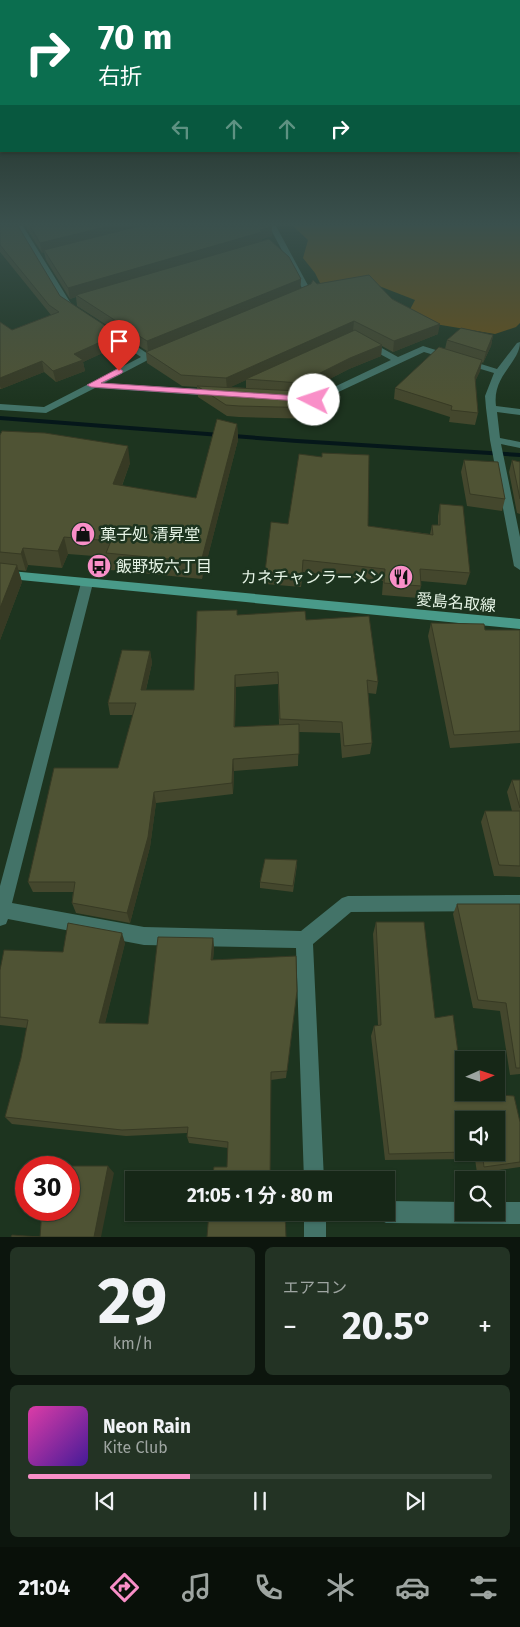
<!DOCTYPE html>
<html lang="ja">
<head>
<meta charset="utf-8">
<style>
	:root { --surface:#162717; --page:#233324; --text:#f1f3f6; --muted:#9ea5a1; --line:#354436; --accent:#f98fc8 }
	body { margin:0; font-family:"Fira Sans","Noto Sans JP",sans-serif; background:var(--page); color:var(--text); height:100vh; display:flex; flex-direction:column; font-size:19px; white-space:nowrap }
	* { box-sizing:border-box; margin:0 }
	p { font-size:16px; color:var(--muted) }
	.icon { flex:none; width:28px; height:28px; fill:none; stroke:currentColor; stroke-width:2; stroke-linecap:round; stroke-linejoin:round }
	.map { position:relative; height:1237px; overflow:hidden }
	.drawer { display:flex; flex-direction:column; gap:10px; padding:10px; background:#0c150d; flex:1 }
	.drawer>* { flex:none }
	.top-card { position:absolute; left:0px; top:0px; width:520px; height:152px; box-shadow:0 1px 4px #0004,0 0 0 1px var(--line); background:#0b6e4f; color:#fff; overflow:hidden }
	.needle { width:32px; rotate:87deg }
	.buttons { position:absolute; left:455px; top:1051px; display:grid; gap:10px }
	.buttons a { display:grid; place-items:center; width:50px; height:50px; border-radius:0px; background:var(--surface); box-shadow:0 1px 4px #0004,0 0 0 1px var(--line); font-size:25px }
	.speed { position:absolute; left:15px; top:1156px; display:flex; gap:10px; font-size:25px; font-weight:700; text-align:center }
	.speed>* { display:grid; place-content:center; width:65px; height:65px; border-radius:50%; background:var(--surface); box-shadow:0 1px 4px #0004,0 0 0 1px var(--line); line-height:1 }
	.speed .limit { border:8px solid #d22; background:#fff; color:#111 }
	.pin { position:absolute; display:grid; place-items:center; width:42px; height:42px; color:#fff; margin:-51px -21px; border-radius:50% 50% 50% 0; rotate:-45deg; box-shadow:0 0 5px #0007 }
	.pin .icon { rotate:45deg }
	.me { position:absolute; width:55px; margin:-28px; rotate:274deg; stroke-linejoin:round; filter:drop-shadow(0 0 4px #0008) }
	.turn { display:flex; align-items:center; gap:18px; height:105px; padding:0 15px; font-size:22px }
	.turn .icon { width:65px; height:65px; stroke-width:2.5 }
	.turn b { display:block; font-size:35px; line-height:42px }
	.lanes { display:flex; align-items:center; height:48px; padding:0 15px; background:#0003; justify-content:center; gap:25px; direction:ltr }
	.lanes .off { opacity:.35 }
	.big { font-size:38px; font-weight:700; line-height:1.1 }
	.drawer .card { flex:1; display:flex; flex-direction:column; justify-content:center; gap:8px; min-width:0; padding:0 18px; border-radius:8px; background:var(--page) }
	.drawer .dial { align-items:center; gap:0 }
	.dial b { font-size:65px; line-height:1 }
	.song { display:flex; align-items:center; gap:15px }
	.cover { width:60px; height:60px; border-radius:8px; background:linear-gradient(135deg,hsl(320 70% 55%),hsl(260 70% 35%)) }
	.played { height:5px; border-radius:2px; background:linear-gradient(90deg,var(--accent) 35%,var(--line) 35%) }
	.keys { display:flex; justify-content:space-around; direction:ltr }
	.heat { display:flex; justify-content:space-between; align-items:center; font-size:28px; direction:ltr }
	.drawer .tiles { flex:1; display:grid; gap:10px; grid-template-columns:1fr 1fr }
	.card:last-child { grid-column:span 2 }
	.trip { position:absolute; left:125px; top:1171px; width:270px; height:50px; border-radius:0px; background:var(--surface); box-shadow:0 1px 4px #0004,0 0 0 1px var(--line); font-weight:700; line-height:50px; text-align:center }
	.menu { display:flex; height:80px; justify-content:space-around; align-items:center; background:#091009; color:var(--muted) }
	.menu .icon { width:35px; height:35px }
	.menu .selected { color:var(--accent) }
	.menu b { font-size:22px; color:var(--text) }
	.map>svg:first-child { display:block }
	.green { fill:#6b5014 }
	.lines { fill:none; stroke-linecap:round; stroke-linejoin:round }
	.stream { fill:#05171a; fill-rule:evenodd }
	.street { fill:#437368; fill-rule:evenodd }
	.secondary { fill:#499a89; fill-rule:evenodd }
	.wall { fill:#44472d; fill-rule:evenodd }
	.shaded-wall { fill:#373a24 }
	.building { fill:#4f5334; stroke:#373a24 }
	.route { fill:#f98fc8; stroke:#a25d82 }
	.labels { text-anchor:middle; stroke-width:5; stroke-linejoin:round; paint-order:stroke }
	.poi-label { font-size:16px; fill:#e5f3e5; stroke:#1d341f; text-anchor:start }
	.street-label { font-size:16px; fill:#e5f3e5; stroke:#1d341f }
</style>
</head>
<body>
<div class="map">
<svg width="520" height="1237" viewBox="0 0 520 1237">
	<rect width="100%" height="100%" fill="#1d341f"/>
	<path class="green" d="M293 226H520V323L516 327 495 334 405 319 415 300 379 286 327 297 315 273 303 258 308 240Z"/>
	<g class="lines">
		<path class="stream" d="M0 416 297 439 520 453V457L297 443 0 420Z"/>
		<path class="street" d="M16 226H23L70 302 78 309 77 311H71L64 306Z
			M269 226H276L311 291 310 293 295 297 291 295 303 290Z
			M102 327H108L148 354 161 348 165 351 104 383 214 390 219 393 214 396 95 388 46 413 0 410V404L44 407 141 357 102 331Z
			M365 342H371L398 357 423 346 497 369 517 343 520 342C520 363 492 375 496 406L520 409V415L497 412 500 438 520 442V448L501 444 520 537V570L514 566 490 440 486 408 485 396 494 373 424 352 317 402 298 401V397H313L391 360 365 346Z
			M87 579 93 583 12 903 144 927 301 931 342 898 348 896 520 895V911L351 912 313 944 324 1180H304L296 948 144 945 8 919 6 924 0 926V886L81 583Z
			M386 1201 464 1202V1212H496V1202H520V1224L386 1223 379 1219 376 1212H386Z
			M304 1212H326V1237H304Z"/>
		<path class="secondary" d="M0 570 520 619V629L0 578Z"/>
	</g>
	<path class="wall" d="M0 226 60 296 120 345 83 362 85 371 56 382 44 372 1 389H0V322L12 330 51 315 0 252Z
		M25 226H272V236L262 239V241L301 279 300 289 317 284 392 299 438 334 393 352 382 346 381 356 349 369 316 386V392L319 408V419L239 417 227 416 198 397 197 387 182 386 147 363 146 352 147 351 77 306 76 297 70 299 46 260 44 252 42 253ZM246 380V388L230 387Z
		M493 335 491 346 483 363 482 362 480 371 475 381 478 413 475 425 449 422 450 417 394 399 395 388 445 349 447 340Z
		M237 424 238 440 202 579 110 570 107 557 68 554 62 568 28 565 26 571 18 570 22 582 0 640V435L130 463 122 486 196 498Z
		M464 460 505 499 502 511 467 506 461 472Z
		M512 460 520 462V514L517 513 509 472Z
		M440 504 470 573 466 585 421 581V586L418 598 382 595 383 581 303 572 301 587 265 584V572L288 524 368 526 430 534 432 525H438V516Z
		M237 615 306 620 378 682 376 694 368 693 372 743 370 754 342 758 340 733 299 732 298 766 234 771 233 794 156 803 150 847 130 923 76 913 72 903 73 892H33L28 882 118 768 133 715H110L108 703 150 651 152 663 146 690H194ZM278 684 279 725 235 727 236 687Z
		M431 623 485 630H520V743L450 748 428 636Z
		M512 780H520V877L494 876 481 822 485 811H512L507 792Z
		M297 865 293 892 260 888V882Z
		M457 904H520V1074L510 1075 500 1011 473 1008 453 914Z
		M376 922 435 1018 462 1083 475 1093 520 1122V1167L477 1173 475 1159 385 1160 371 1036 374 1026 378 1025 373 934ZM496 1120V1152H464Z
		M213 938 214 948 213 960 297 991 286 1078 271 1080 227 1167 228 1148 189 1143 187 1137V1133L126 1136 12 1124 5 1117 21 1058 27 1028 0 1025V970L63 952 125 943 105 1023 148 1024Z"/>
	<path class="shaded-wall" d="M109 226H150L44 250V252L42 253 40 243Z
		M272 227V236L262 239V242L76 295V297L70 299 68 288Z
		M301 279 300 289 148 352 147 341Z
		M354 321 353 331 246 379V380L227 389 226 378Z
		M440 324 438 334 393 352 394 341Z
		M118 334 120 345 83 362 85 371 56 382 53 371 74 354Z
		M493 335 491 346 483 363 486 352Z
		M382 345 381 356 349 369 316 386V394L313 395V384L316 375 350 358Z
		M482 360 480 371 472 388 475 377Z
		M42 361 44 372 1 389 0 386V378Z
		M237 424 238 440 202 579 201 562Z
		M128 446 130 463 116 501 113 484Z
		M64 537 68 554 62 568 58 551Z
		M23 548 28 565 26 571 21 554Z
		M17 565 22 582 0 640V608Z
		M150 651 152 663 143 702 141 690Z
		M235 675 236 687 234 739V727Z
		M233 759 234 771 233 794 232 783Z
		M154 792 156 803 150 847 130 923 127 913Z
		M122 933 125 943 103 1031 99 1023Z
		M213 938 214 948 212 970 211 960Z
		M108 1166 114 1173 101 1237H94Z"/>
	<path class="building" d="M0 226H18L60 296 118 334 74 354 83 360 53 371 42 361 0 378V322L12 330 59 312 49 305 0 245Z
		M30 226H109L40 243Z
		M139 226H272V227L260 230 262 232 68 288 44 250Z
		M269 239 289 257 301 279 147 341 76 295Z
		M369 275 392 299 440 324 394 341 354 321 226 378 181 375 146 352 311 284 313 280 317 284Z
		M461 328 493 335 486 352 447 340Z
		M355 330 382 345 350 358 316 375 317 382 313 384 246 379Z
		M439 347 482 360 475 377 478 413 451 410 452 406 395 388Z
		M197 386 318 392 319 408 239 406 226 405Z
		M217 419 237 424 201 562 106 553 111 541 64 537 58 551 23 548 21 554 0 552V435L2 431 45 433 128 446 113 484 196 498Z
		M322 453 369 455 368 526 433 535 432 525H440V504L463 506 470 573 420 569 421 586 384 583 385 569 303 560 302 575 265 572 271 522 288 524 299 454 322 457Z
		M464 460 498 462 505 499 470 494Z
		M512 460 520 462V499Z
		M0 563 17 565 0 608Z
		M237 610V615L305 611 306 620 369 616 378 682 367 680 372 743 344 746 342 722 280 719 278 672 235 675 234 727 299 724V754L233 759 232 783 154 792 148 837 127 913 72 903 75 882H28L54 768H118L136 703H108L122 650 150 651 141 690H194L197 611Z
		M431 623 484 624 485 630H520V731L454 735Z
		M512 780H520V808Z
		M485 811H520V866L499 865Z
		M265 859 297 860 293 886 260 882Z
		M457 904H520V1068H516L506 1003 478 1000Z
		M376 922H424L435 1018 453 1015 462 1083H464V1092H475V1093L514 1096 520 1122V1162L484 1167 482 1152H496V1120H464V1152L389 1154 374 1026 381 1025Z
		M68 923 122 933 99 1023 148 1024 158 937 213 938 211 960 296 956 297 991 287 1071 271 1072 270 1180H212L214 1167H227L228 1142 187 1137 188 1127 122 1130 5 1117 21 1058 28 1020 0 1017V970L4 950 63 952Z
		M46 1166H108L94 1237H11L12 1235 40 1237 42 1210H69V1168H45Z
		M209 1212H285L286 1237H207Z"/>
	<linearGradient id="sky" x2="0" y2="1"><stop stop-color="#101d11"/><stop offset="0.56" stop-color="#3a504d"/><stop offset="1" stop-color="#3a504d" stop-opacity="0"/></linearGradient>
	<rect width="520" height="400" fill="url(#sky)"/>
	<path class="route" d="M119 368 123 371 122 373 101 383 314 397 318 400 314 402 91 387 87 385Z"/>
	<defs>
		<g id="shop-disc" transform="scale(1.25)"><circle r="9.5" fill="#f98fc8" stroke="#1d341f"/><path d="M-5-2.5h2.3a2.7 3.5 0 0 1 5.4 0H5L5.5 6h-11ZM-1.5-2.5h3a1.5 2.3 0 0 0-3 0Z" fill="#111"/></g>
		<g id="bus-disc" transform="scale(1.25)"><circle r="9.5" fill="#f98fc8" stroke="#1d341f"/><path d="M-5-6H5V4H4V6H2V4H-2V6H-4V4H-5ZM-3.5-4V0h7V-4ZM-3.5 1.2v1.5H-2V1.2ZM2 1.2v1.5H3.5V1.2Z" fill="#111"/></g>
		<g id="restaurant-disc" transform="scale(1.25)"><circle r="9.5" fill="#f98fc8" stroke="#1d341f"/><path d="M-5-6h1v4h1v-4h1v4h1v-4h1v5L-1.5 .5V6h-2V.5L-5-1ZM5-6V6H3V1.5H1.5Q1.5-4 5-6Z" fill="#111"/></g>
	</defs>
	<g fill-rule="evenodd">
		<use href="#shop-disc" x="83" y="534"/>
		<use href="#bus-disc" x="99" y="566"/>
		<use href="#restaurant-disc" x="401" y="577"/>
	</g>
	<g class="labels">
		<g class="poi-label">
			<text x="100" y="540">菓子処 清昇堂</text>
			<text x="116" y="572">飯野坂六丁目</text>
			<text x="384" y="583" text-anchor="end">カネチャンラーメン</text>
		</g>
		<g class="street-label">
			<text transform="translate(456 602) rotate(5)" y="6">愛島名取線</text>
		</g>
	</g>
</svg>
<div class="buttons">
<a><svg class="needle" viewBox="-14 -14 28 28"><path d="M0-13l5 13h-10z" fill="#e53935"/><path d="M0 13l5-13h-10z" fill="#9ea5a1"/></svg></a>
<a><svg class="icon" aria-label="sound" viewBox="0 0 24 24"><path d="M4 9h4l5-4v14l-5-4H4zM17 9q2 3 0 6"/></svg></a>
<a><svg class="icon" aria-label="search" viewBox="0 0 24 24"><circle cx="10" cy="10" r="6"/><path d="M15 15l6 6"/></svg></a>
</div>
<div class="speed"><div class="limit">30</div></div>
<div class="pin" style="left:119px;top:371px;background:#d93025"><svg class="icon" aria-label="arrive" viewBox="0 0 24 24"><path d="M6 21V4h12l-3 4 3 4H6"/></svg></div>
<svg class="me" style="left:314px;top:400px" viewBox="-20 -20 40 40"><circle r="19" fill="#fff"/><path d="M0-13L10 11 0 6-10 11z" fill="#f98fc8"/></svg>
<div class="trip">21:05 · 1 分 · 80 m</div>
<div class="top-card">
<div class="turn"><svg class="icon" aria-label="right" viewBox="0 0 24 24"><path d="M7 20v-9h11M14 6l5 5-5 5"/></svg><div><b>70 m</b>右折</div></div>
<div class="lanes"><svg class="icon off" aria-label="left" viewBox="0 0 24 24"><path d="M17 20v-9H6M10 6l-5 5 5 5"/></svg><svg class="icon off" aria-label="ahead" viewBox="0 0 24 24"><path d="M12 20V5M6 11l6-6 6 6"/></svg><svg class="icon off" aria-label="ahead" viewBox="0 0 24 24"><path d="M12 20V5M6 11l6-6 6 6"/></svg><svg class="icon" aria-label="right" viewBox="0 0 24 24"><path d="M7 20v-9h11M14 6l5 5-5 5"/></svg></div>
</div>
</div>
<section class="drawer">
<div class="tiles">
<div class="card dial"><b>29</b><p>km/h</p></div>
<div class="card"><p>エアコン</p>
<div class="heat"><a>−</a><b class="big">20.5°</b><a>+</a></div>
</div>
<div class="card">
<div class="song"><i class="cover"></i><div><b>Neon Rain</b><p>Kite Club</p></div></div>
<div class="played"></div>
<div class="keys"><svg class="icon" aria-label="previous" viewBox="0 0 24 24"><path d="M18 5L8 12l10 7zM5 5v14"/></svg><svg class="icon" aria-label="pause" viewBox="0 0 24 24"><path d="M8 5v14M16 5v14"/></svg><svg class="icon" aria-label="next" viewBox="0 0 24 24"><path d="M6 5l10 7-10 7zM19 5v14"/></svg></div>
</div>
</div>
</section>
<nav class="menu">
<b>21:04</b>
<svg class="icon selected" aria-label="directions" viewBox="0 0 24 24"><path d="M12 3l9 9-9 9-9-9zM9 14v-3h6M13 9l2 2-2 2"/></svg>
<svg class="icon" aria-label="music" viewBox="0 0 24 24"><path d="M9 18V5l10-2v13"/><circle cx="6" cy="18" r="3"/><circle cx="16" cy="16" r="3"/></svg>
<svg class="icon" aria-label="phone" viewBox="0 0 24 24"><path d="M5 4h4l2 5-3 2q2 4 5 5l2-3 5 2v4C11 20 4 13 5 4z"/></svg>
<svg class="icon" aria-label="climate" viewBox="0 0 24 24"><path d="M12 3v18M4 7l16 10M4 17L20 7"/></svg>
<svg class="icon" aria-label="car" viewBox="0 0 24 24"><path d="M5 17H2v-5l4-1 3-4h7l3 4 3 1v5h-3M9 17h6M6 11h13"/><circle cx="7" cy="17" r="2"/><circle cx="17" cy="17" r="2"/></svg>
<svg class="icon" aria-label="filters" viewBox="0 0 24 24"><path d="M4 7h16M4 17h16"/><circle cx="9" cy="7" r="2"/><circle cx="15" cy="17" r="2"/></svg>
</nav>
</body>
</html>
